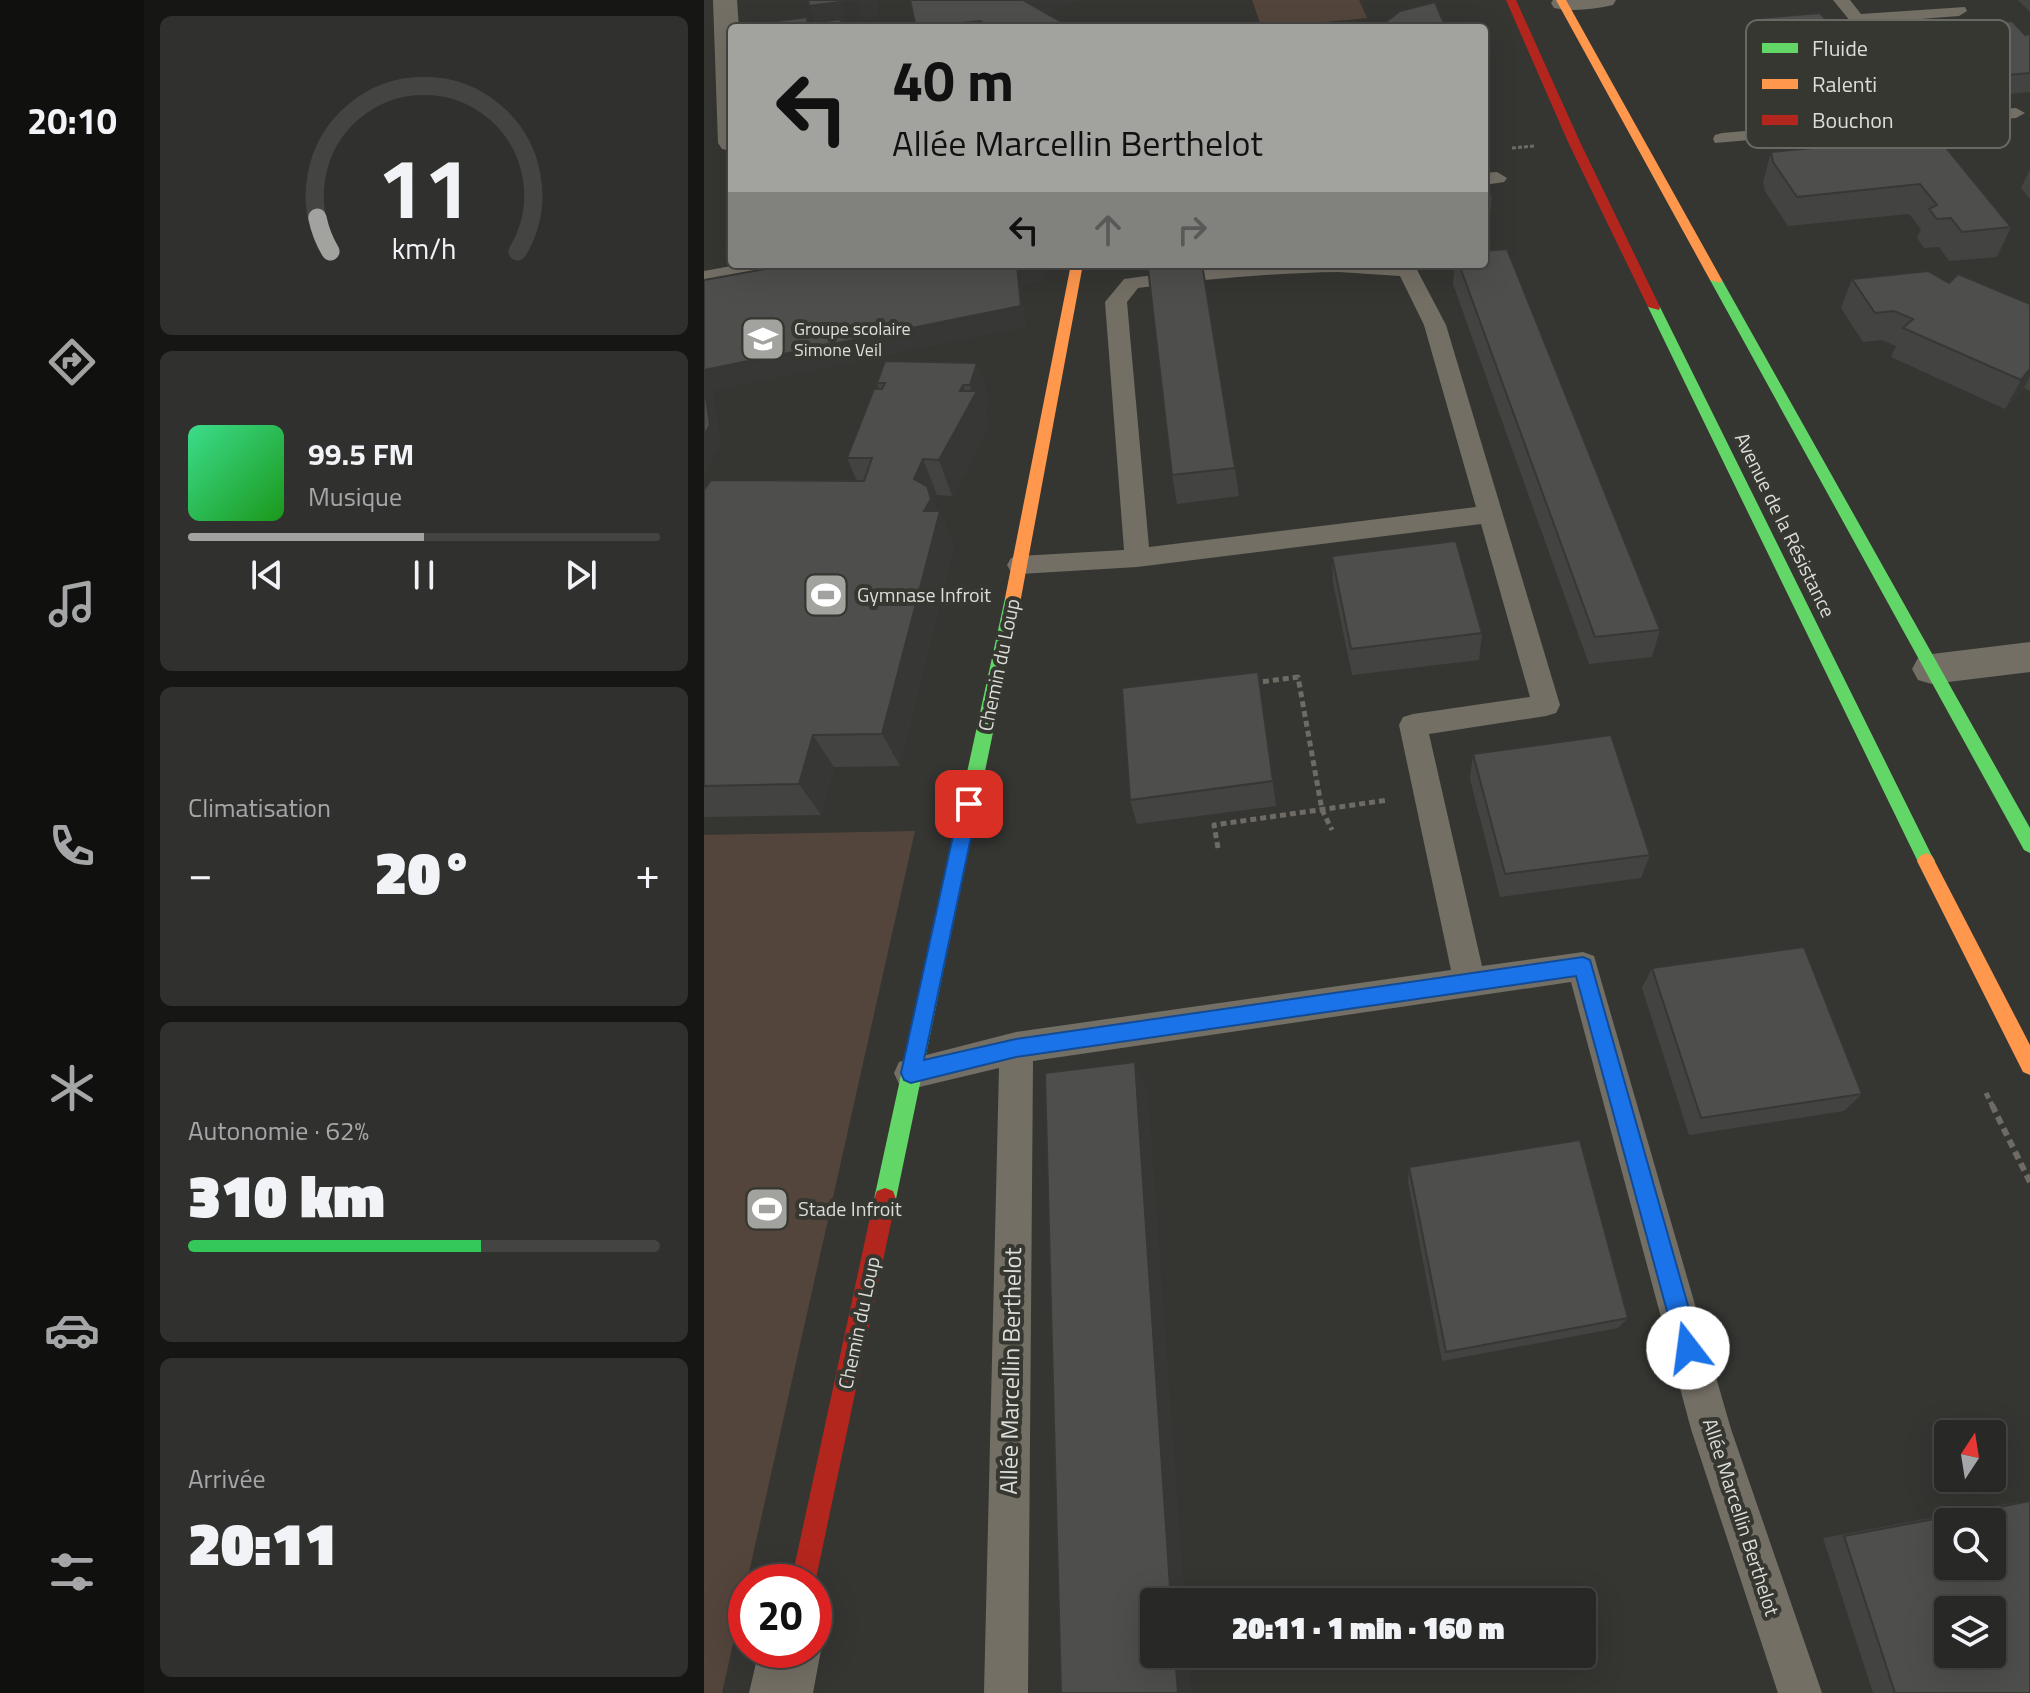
<!DOCTYPE html>
<html lang="fr">
<head>
<meta charset="utf-8">
<style>
	:root { --surface:#282826; --page:#30302e; --text:#f1f3f6; --muted:#a5a6a7; --line:#444443; --accent:#a2a39e }
	body { margin:0; font-family:"Titillium Web",sans-serif; background:var(--page); color:var(--text); height:100vh; display:flex; flex-direction:column; font-size:30px; white-space:nowrap }
	* { box-sizing:border-box; margin:0 }
	p { font-size:26px; color:var(--muted) }
	.icon { flex:none; width:44px; height:44px; fill:none; stroke:currentColor; stroke-width:2; stroke-linecap:round; stroke-linejoin:round }
	.map { position:relative; flex:1; overflow:hidden }
	.panel { display:flex; flex-direction:column; gap:16px; padding:16px; background:#161615; width:560px }
	.panel>* { flex:none }
	.top-card { position:absolute; left:24px; top:24px; width:760px; height:244px; border-radius:8px; box-shadow:0 8px 32px #0002,0 0 0 2px var(--line); background:#a2a39e; color:#111; overflow:hidden }
	.needle { width:52px; rotate:12deg }
	.controls { position:absolute; left:1230px; top:1420px; display:grid; gap:16px }
	.controls a { display:grid; place-items:center; width:72px; height:72px; border-radius:8px; background:var(--surface); box-shadow:0 8px 32px #0002,0 0 0 2px var(--line); font-size:40px }
	.speed { position:absolute; left:24px; top:1564px; display:flex; gap:16px; font-size:40px; font-weight:700; text-align:center }
	.speed>* { display:grid; place-content:center; width:104px; height:104px; border-radius:50%; background:var(--surface); box-shadow:0 8px 32px #0002,0 0 0 2px var(--line); line-height:1 }
	.speed .limit { border:12px solid #d22; background:#fff; color:#111 }
	.pin { position:absolute; display:grid; place-items:center; width:68px; height:68px; color:#fff; margin:-34px; border-radius:16px; box-shadow:0 4px 12px #0006 }
	.me { position:absolute; width:88px; margin:-44px; rotate:345deg; stroke-linejoin:round; filter:drop-shadow(0 0 6px #0008) }
	.turn { display:flex; align-items:center; gap:28px; height:168px; padding:0 32px; font-size:36px }
	.turn .icon { width:104px; height:104px; stroke-width:2.5 }
	.turn b { display:block; font-size:56px; line-height:68px }
	.lanes { display:flex; align-items:center; height:76px; padding:0 32px; background:#0003; justify-content:center; gap:40px; direction:ltr }
	.lanes .off { opacity:.35 }
	.big { font-size:60px; font-weight:800; line-height:1.1 }
	.panel .card { flex:1; display:flex; flex-direction:column; justify-content:center; gap:12px; min-width:0; padding:0 28px; border-radius:12px; background:var(--page) }
	.panel .dial { align-items:center; gap:0 }
	.dial svg { height:208px; overflow:visible; fill:none; stroke:var(--line); stroke-width:7; stroke-linecap:round; text-anchor:middle }
	.dial text { fill:var(--text); stroke:none }
	.song { display:flex; align-items:center; gap:24px }
	.cover { width:96px; height:96px; border-radius:12px; background:linear-gradient(135deg,hsl(150 70% 55%),hsl(120 70% 35%)) }
	.played { height:8px; border-radius:4px; background:linear-gradient(90deg,var(--accent) 50%,var(--line) 50%) }
	.keys { display:flex; justify-content:space-around; direction:ltr }
	.heat { display:flex; justify-content:space-between; align-items:center; font-size:44px; direction:ltr }
	.charge { height:12px; border-radius:6px; background:linear-gradient(90deg,#34c759 62%,var(--line) 0) }
	.trip { position:absolute; left:436px; top:1588px; width:456px; height:80px; border-radius:8px; background:var(--surface); box-shadow:0 8px 32px #0002,0 0 0 2px var(--line); font-weight:800; line-height:80px; text-align:center }
	main { display:flex; flex:1; min-height:0 }
	.menu { display:flex; flex-direction:column; width:144px; justify-content:space-around; align-items:center; background:#10100f; color:var(--muted) }
	.menu .icon { width:56px; height:56px }
	.menu .current { color:var(--accent) }
	.menu b { font-size:36px; color:var(--text) }
	.map>svg:first-child { display:block }
	.green { fill:#54453c }
	.lines { fill:none; stroke-linecap:round; stroke-linejoin:round }
	.path-far2 { stroke:#6d6b64; stroke-width:3; stroke-dasharray:4 2; stroke-linecap:butt }
	.path-far1 { stroke:#6d6b64; stroke-width:5; stroke-dasharray:6 4; stroke-linecap:butt }
	.path { stroke:#6d6b64; stroke-width:6; stroke-dasharray:8 5; stroke-linecap:butt }
	.lane { fill:#746f65; fill-rule:evenodd }
	.street { fill:#746f65; fill-rule:evenodd }
	.fast { fill:#63d668; fill-rule:evenodd }
	.slow { fill:#ff974d; fill-rule:evenodd }
	.jam { fill:#b3261e; fill-rule:evenodd }
	.wall { fill:#434441 }
	.shaded-wall { fill:#373735 }
	.building { fill:#4e4f4c; stroke:#373735; stroke-width:2; fill-rule:evenodd }
	.route { fill:#1a73e8; stroke:#114b97; stroke-width:2 }
	.labels { text-anchor:middle; stroke-width:8; stroke-linejoin:round; paint-order:stroke }
	.far-poi-label { font-size:18px; fill:#dcddd8; stroke:#363731; text-anchor:start }
	.street-label { font-size:20px; fill:#dcddd8; stroke:#363731 }
	.poi-label { font-size:20px; fill:#dcddd8; stroke:#363731; text-anchor:start }
	.near-street-label { font-size:24px; fill:#dcddd8; stroke:#363731 }
	.key { fill:#363731; stroke:#686963; stroke-width:2 }
	.key-label { font-size:22px; fill:#dcddd8 }
</style>
</head>
<body>
<main>
<nav class="menu">
<b>20:10</b>
<svg class="icon current" aria-label="directions" viewBox="0 0 24 24"><path d="M12 3l9 9-9 9-9-9zM9 14v-3h6M13 9l2 2-2 2"/></svg>
<svg class="icon" aria-label="music" viewBox="0 0 24 24"><path d="M9 18V5l10-2v13"/><circle cx="6" cy="18" r="3"/><circle cx="16" cy="16" r="3"/></svg>
<svg class="icon" aria-label="phone" viewBox="0 0 24 24"><path d="M5 4h4l2 5-3 2q2 4 5 5l2-3 5 2v4C11 20 4 13 5 4z"/></svg>
<svg class="icon" aria-label="climate" viewBox="0 0 24 24"><path d="M12 3v18M4 7l16 10M4 17L20 7"/></svg>
<svg class="icon" aria-label="car" viewBox="0 0 24 24"><path d="M5 17H2v-5l4-1 3-4h7l3 4 3 1v5h-3M9 17h6M6 11h13"/><circle cx="7" cy="17" r="2"/><circle cx="17" cy="17" r="2"/></svg>
<svg class="icon" aria-label="filters" viewBox="0 0 24 24"><path d="M4 7h16M4 17h16"/><circle cx="9" cy="7" r="2"/><circle cx="15" cy="17" r="2"/></svg>
</nav>
<section class="panel">
<div class="card dial"><svg viewBox="0 0 100 80">
<path d="M14 69A42 42 0 1 1 86 69"/>
<path d="M14 69A42 42 0 0 1 9 56" stroke="#a2a39e"/>
<text x="50" y="56" font-size="32" font-weight="700">11</text>
<text x="50" y="72" font-size="11">km/h</text>
</svg></div>
<div class="card">
<div class="song"><i class="cover"></i><div><b>99.5 FM</b><p>Musique</p></div></div>
<div class="played"></div>
<div class="keys"><svg class="icon" aria-label="previous" viewBox="0 0 24 24"><path d="M18 5L8 12l10 7zM5 5v14"/></svg><svg class="icon" aria-label="pause" viewBox="0 0 24 24"><path d="M8 5v14M16 5v14"/></svg><svg class="icon" aria-label="next" viewBox="0 0 24 24"><path d="M6 5l10 7-10 7zM19 5v14"/></svg></div>
</div>
<div class="card"><p>Climatisation</p>
<div class="heat"><a>−</a><b class="big">20°</b><a>+</a></div>
</div>
<div class="card"><p>Autonomie · 62%</p><b class="big">310 km</b><div class="charge"></div></div>
<div class="card"><p>Arrivée</p><b class="big">20:11</b></div>
</section>
<div class="map">
<svg width="1326" height="1693" viewBox="0 0 1326 1693">
	<rect width="100%" height="100%" fill="#353632"/>
	<path class="green" d="M548 0H655L663 18 558 28Z
		M211 831 18 1693H0V835Z"/>
	<g class="lines">
		<path class="path-far2" d="M808 148 830 146"/>
		<path class="path-far1" d="M549 683 594 677 618 810 628 830
			M514 848 510 825 684 800
			M1282 1093 1289 1107"/>
		<path class="path" d="M1288 1105 1326 1182"/>
		<path class="lane" d="M1129 0H1146L1157 14 1261 7 1263 11 1255 16 1165 23 1241 113 1312 108 1321 113 1312 118 1011 143 1009 139 1011 135 1018 133 1223 115Z
			M793 172 803 178 800 182 780 185V173Z
			M532 264 711 266 742 325 856 705 852 713 842 716 725 734 778 966 879 952 890 956 1027 1429 1118 1693H1074L987 1429 867 982 329 1061 324 1693H280L295 1068 207 1089 195 1084 190 1073 195 1062 312 1032 747 970 695 725 699 717 709 714 826 697 777 524 433 567 316 574 307 572 303 565 307 558 316 556 420 550 401 302 420 279ZM635 272 696 276 720 325 772 507 445 547 423 302 434 288C501 279 567 273 635 272Z"/>
		<path class="street" d="M9 0H33L35 28H28V151L18 149 14 143Z
			M849 0H912L909 5C891 9 868 12 850 8L847 3Z
			M38 264H105L101 270 90 273 0 289V271Z
			M1326 642V672L1228 684 1214 680 1208 669 1214 658 1228 654Z
			M110 1632 117 1650 109 1693H45L55 1650H110Z"/>
		<path class="fast" d="M1012 276 1018 280 1326 828V853L1320 850 1006 280Z
			M950 303 956 307 1228 856 1231 861 1228 866 1222 869 1216 866 944 307Z
			M309 592 317 598 192 1199 189 1207 181 1210 173 1207 170 1199 301 598Z"/>
		<path class="slow" d="M852 0H862L1018 280 1016 283 1006 280Z
			M367 264H379L317 598 309 604 301 598Z
			M1222 853 1228 856 1326 1045V1075L1319 1072 1213 861 1216 856Z"/>
		<path class="jam" d="M802 0H812L876 142 956 307 955 310 944 307 864 142Z
			M181 1188 189 1191 192 1199 110 1588V1582H87L170 1199 173 1191Z"/>
	</g>
	<path class="wall" d="M1314 0H1326V12Z
		M343 14 368 28H212Z
		M1057 18 1128 27 1150 45 1148 52 1155 61V64L1160 71 1157 81 1078 88 1044 38 1047 28 1055 27Z
		M1247 26 1321 35 1326 34V92L1275 97 1233 47 1236 37 1244 36Z
		M1200 140 1307 227 1293 257 1245 261 1235 247 1220 248 1213 238 1217 229 1205 214 1084 226 1061 191 1059 182 1067 152 1198 145Z
		M1326 169V199L1317 188Z
		M780 174 788 195 785 224 780 225Z
		M751 264H780L956 630 948 657 885 664 749 284Z
		M1148 279 1245 283 1326 304V391L1320 388 1301 409 1187 357 1192 346 1178 340 1159 342 1137 308Z
		M273 363 285 399 281 413 285 427 248 496 233 495 230 503 233 511H236L250 546 196 766 130 767 117 815 0 817V490L153 481 143 458 175 389 173 383Z
		M531 468 535 496 473 504 468 475Z
		M628 556 778 633 775 660 648 675 629 583Z
		M554 672 572 806 433 824 426 800Z
		M769 754 946 855 937 878 796 897 766 779Z
		M948 968 1158 1094 1140 1111 985 1135 938 988Z
		M705 1167 924 1318 914 1328 738 1361 704 1182Z
		M1326 1501V1693H1169L1119 1538 1301 1504Z"/>
	<path class="shaded-wall" d="M135 0H173L175 17 158 20 152 1 138 3 142 22 138 23 139 28 112 26 105 6Z
		M305 0H377L311 26Z
		M276 21 278 28H221Z
		M319 264H337L340 281 318 286 322 327 9 391 18 445 0 473V370Z
		M273 363 285 399 281 413 285 427 248 496 235 460 259 385 265 405 270 397 266 385Z
		M1326 369V376L1320 388 1301 409 1317 380Z
		M219 459 233 495 230 503 234 515 236 511 250 546 196 766 178 734 210 479Z
		M109 735 130 767 117 815 95 784Z
		M431 1062 444 1091 481 1602H467Z
		M471 1654H485L488 1693H474Z"/>
	<path class="building" d="M104 0H135L136 2 105 6Z
		M206 0H319L368 28H288L276 21 212 28Z
		M731 2 742 28H674L696 11Z
		M1116 13 1128 27 1135 26 1150 45 1143 46 1155 61 1092 67 1081 52H1072L1059 33 1067 32 1057 18Z
		M103 17V24L136 19 138 27 130 28H59V23Z
		M1308 21 1321 35 1326 34V73L1291 76 1277 60 1270 61 1252 41 1260 40 1247 26Z
		M1235 139 1307 227 1258 232 1247 218 1233 219 1225 209 1233 205 1216 184 1093 197 1069 162 1067 152 1141 145H1203L1200 140Z
		M780 174 788 195 780 196Z
		M803 249 956 630 891 637 755 264H780V251Z
		M89 264H319L313 265 317 306 0 370V280Z
		M479 264H498L531 468 468 475 444 268Z
		M1224 271 1245 283 1254 274 1326 304V369L1317 380 1199 328 1209 319 1190 311 1171 313 1148 279Z
		M181 361 273 363 266 385H259L256 391H273L235 460 219 459 210 479 223 486 227 499 220 511H236L178 734 109 735 95 784 0 786V490L7 480 160 481 168 458H143L170 389H178L181 383H173Z
		M0 384 6 425 0 435Z
		M752 541 778 633 647 649 628 556Z
		M554 672 569 781 426 800 418 688Z
		M907 735 946 855 801 874 769 754Z
		M1100 947 1158 1094 997 1118 948 968Z
		M431 1062 467 1602H450V1654H471L474 1693H357L341 1073Z
		M876 1140 924 1318 742 1352 705 1167Z
		M1326 1501V1693H1191L1140 1536ZM1244 1522H1288V1566H1244ZM1244 1610H1288V1654H1244Z"/>
	<path class="route" d="M265 797 274 804 220 1060 312 1039 879 957 886 960 996 1348 993 1356 984 1360 976 1356 973 1348 872 976 312 1057 207 1083 200 1080 197 1073 256 804Z"/>
	<defs>
		<g id="school-square" transform="scale(2.3)"><rect x="-9" y="-9" width="18" height="18" rx="4" fill="#a2a39e" stroke="#363731"/><path d="M0-5L7-2L0 1L-7-2ZM-4 1L0 2.5L4 1V4Q0 6-4 4Z" fill="#fff"/></g>
		<g id="stadium-square" transform="scale(2.3)"><rect x="-9" y="-9" width="18" height="18" rx="4" fill="#a2a39e" stroke="#363731"/><path d="M0-5a6.5 5 0 1 0 0 10a6.5 5 0 1 0 0-10ZM-3.5-1.8h7v3.6h-7Z" fill="#fff"/></g>
	</defs>
	<g fill-rule="evenodd">
		<use href="#school-square" x="59" y="339"/>
		<use href="#stadium-square" x="122" y="595"/>
		<use href="#stadium-square" x="63" y="1209"/>
	</g>
	<g class="labels">
		<g class="far-poi-label">
			<text x="90" y="335">Groupe scolaire<tspan x="90" dy="21">Simone Veil</tspan></text>
		</g>
		<g class="street-label">
			<text transform="translate(1081 525) rotate(64)" y="7">Avenue de la Résistance</text>
			<text transform="translate(295 665) rotate(-78)" y="7">Chemin du Loup</text>
			<text transform="translate(155 1323) rotate(-78)" y="7">Chemin du Loup</text>
			<text transform="translate(1037 1517) rotate(72)" y="7">Allée Marcellin Berthelot</text>
		</g>
		<g class="poi-label">
			<text x="153" y="602">Gymnase Infroit</text>
			<text x="94" y="1216">Stade Infroit</text>
		</g>
		<g class="near-street-label">
			<text transform="translate(307 1371) rotate(-89)" y="8">Allée Marcellin Berthelot</text>
		</g>
	</g>
	<rect x="1042" y="20" width="264" height="128" rx="12" class="key"/>
	<rect x="1058" y="43" width="36" height="10" fill="#63d668"/>
	<rect x="1058" y="79" width="36" height="10" fill="#ff974d"/>
	<rect x="1058" y="115" width="36" height="10" fill="#b3261e"/>
	<g class="key-label">
		<text x="1108" y="56">Fluide</text>
		<text x="1108" y="92">Ralenti</text>
		<text x="1108" y="128">Bouchon</text>
	</g>
</svg>
<div class="controls">
<a><svg class="needle" viewBox="-14 -14 28 28"><path d="M0-13l5 13h-10z" fill="#e53935"/><path d="M0 13l5-13h-10z" fill="#a5a6a7"/></svg></a>
<a><svg class="icon" aria-label="search" viewBox="0 0 24 24"><circle cx="10" cy="10" r="6"/><path d="M15 15l6 6"/></svg></a>
<a><svg class="icon" aria-label="layers" viewBox="0 0 24 24"><path d="M12 4l9 5-9 5-9-5zM3 14l9 5 9-5"/></svg></a>
</div>
<div class="speed"><div class="limit">20</div></div>
<div class="pin" style="left:265px;top:804px;background:#d93025"><svg class="icon" aria-label="arrive" viewBox="0 0 24 24"><path d="M6 21V4h12l-3 4 3 4H6"/></svg></div>
<svg class="me" style="left:984px;top:1348px" viewBox="-20 -20 40 40"><circle r="19" fill="#fff"/><path d="M0-13L10 11 0 6-10 11z" fill="#1a73e8"/></svg>
<div class="trip">20:11 · 1 min · 160 m</div>
<div class="top-card">
<div class="turn"><svg class="icon" aria-label="left" viewBox="0 0 24 24"><path d="M17 20v-9H6M10 6l-5 5 5 5"/></svg><div><b>40 m</b>Allée Marcellin Berthelot</div></div>
<div class="lanes"><svg class="icon" aria-label="left" viewBox="0 0 24 24"><path d="M17 20v-9H6M10 6l-5 5 5 5"/></svg><svg class="icon off" aria-label="ahead" viewBox="0 0 24 24"><path d="M12 20V5M6 11l6-6 6 6"/></svg><svg class="icon off" aria-label="right" viewBox="0 0 24 24"><path d="M7 20v-9h11M14 6l5 5-5 5"/></svg></div>
</div>
</div>
</main>
</body>
</html>
